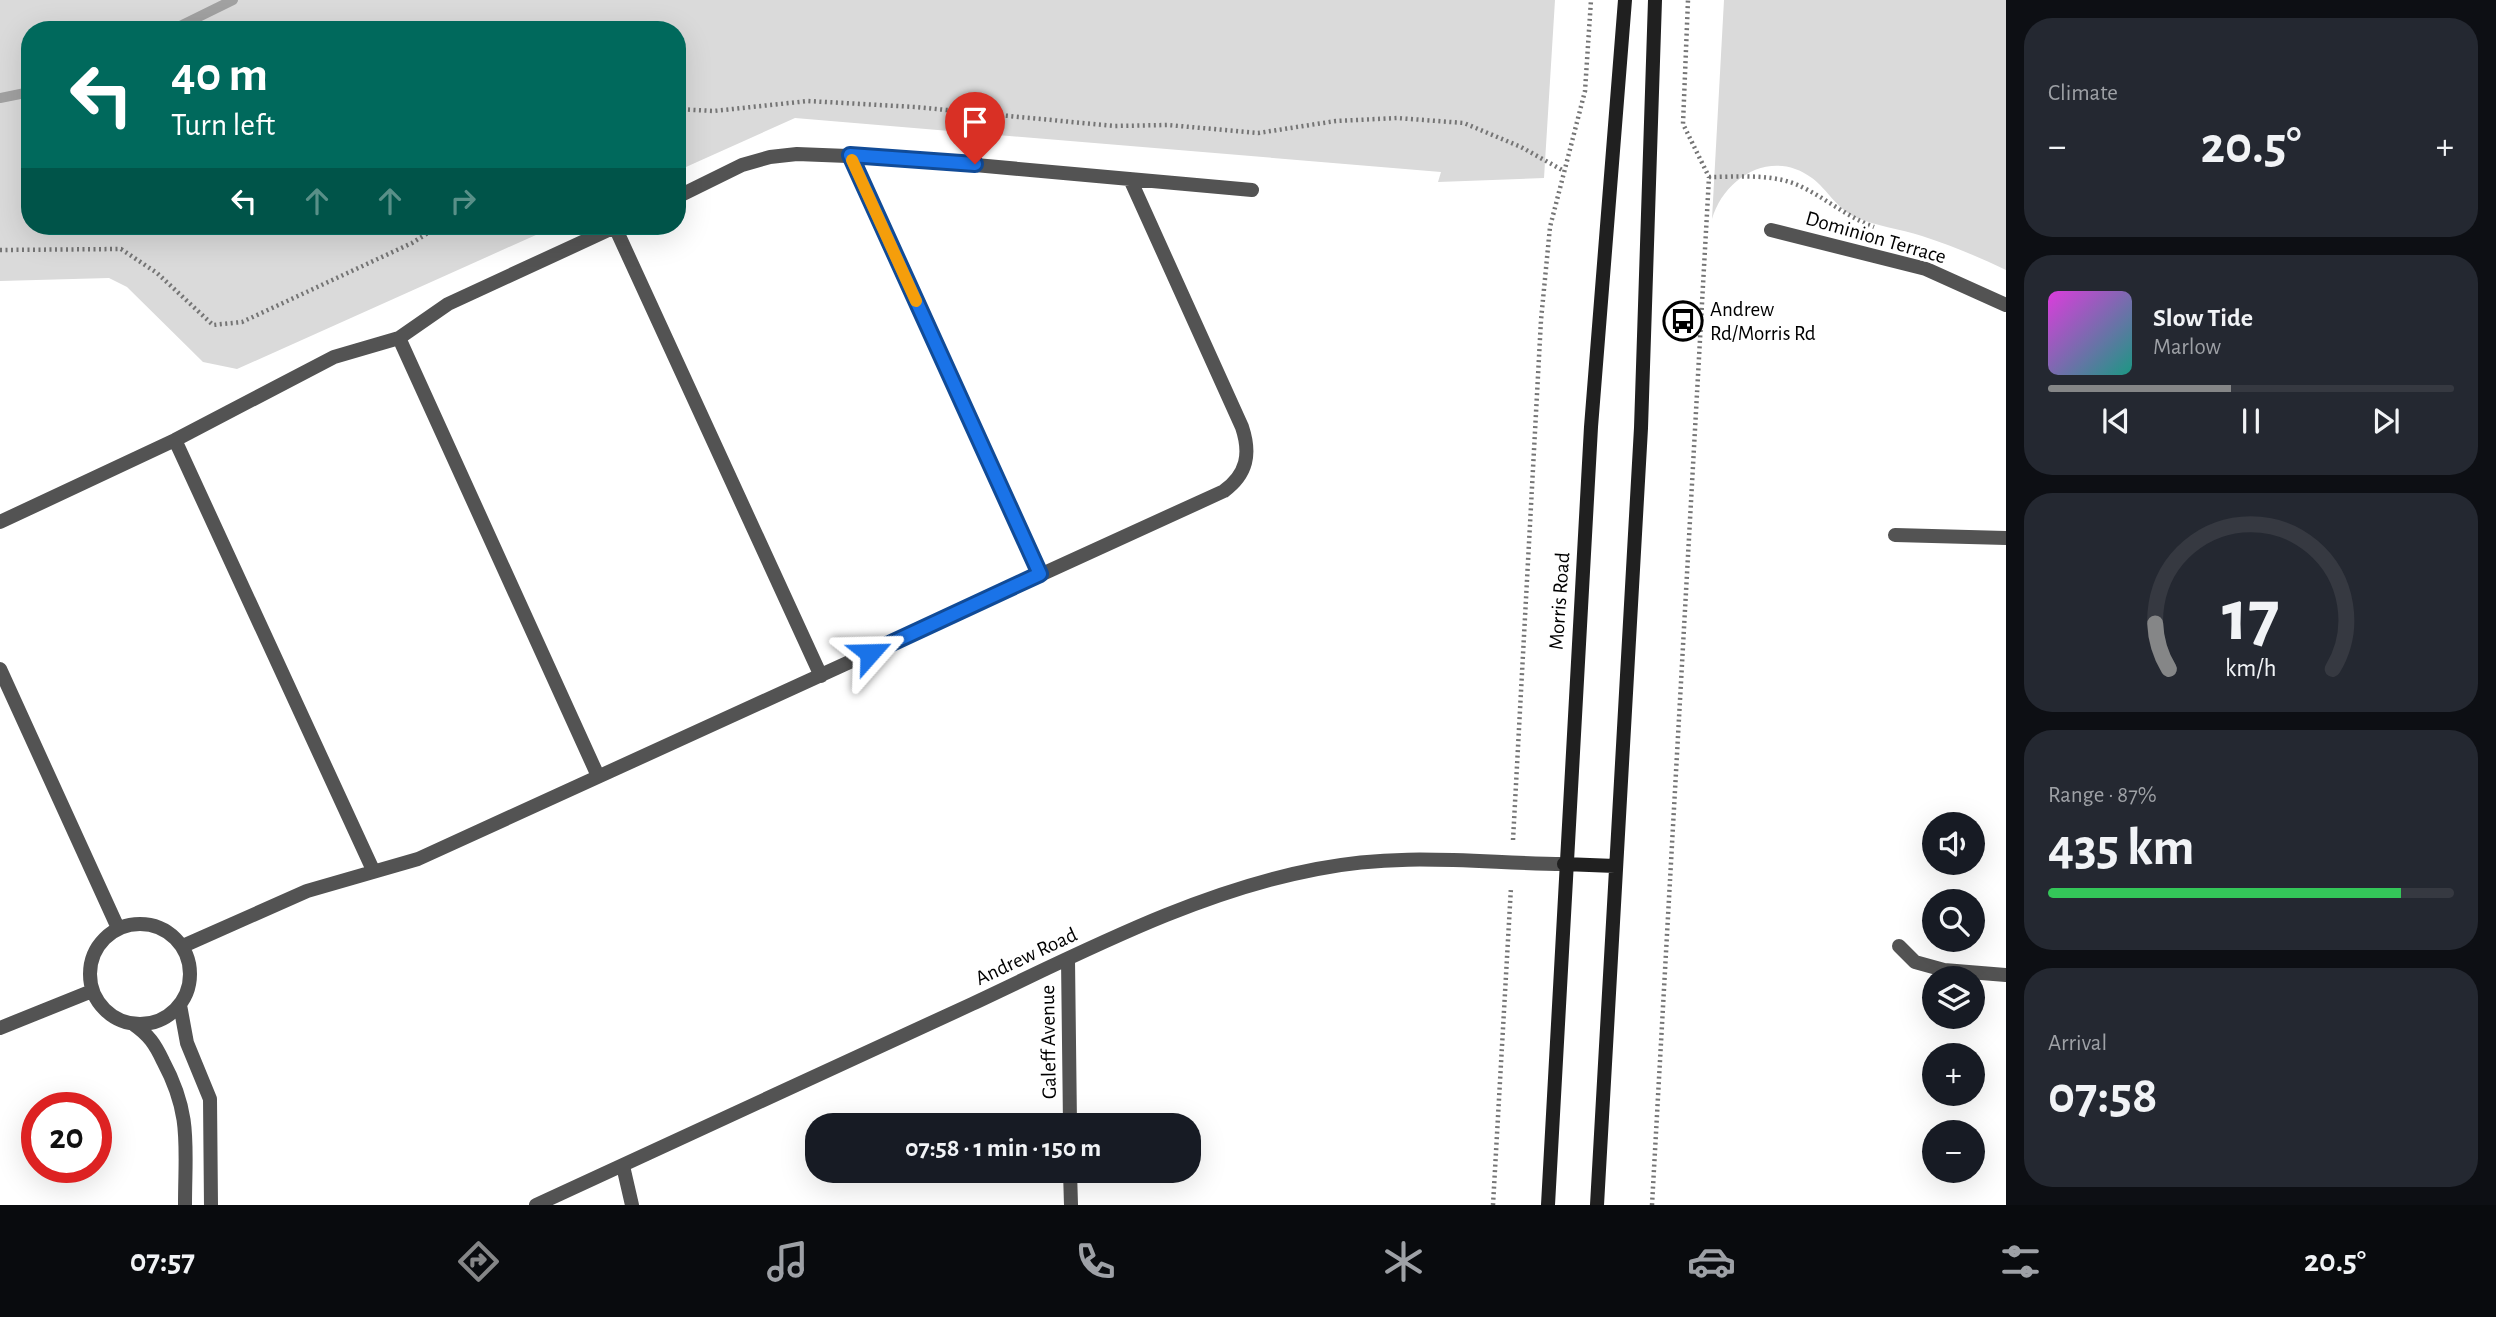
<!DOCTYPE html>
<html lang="en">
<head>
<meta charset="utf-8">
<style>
	:root { --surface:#171b24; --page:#242831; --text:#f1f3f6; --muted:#9ea1a6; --line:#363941; --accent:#858687 }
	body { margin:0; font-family:"Alegreya Sans",sans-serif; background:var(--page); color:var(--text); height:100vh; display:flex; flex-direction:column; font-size:26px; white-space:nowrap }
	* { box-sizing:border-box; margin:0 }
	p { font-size:23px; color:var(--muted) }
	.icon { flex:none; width:38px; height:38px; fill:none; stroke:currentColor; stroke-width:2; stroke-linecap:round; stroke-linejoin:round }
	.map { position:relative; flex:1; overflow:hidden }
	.side { display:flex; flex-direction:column; gap:18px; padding:18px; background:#0d0f14; width:490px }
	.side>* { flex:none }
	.hud { position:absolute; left:21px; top:21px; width:665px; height:214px; border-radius:28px; box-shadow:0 7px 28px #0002; background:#00695c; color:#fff; overflow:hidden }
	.controls { position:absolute; left:1922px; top:812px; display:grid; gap:14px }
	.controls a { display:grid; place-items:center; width:63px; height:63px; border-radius:50%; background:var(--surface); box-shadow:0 7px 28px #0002; font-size:35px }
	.speed { position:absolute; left:21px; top:1092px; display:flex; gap:14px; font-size:35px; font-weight:700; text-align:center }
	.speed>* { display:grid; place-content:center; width:91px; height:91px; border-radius:50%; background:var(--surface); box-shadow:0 7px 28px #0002; line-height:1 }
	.speed .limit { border:10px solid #d22; background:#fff; color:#111 }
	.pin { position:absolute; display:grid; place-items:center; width:60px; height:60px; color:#fff; margin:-72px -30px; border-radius:50% 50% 50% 0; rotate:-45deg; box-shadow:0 0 7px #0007 }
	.pin .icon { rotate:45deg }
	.me { position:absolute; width:77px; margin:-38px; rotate:65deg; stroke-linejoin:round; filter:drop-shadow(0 0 5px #0008) }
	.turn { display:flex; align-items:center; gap:24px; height:147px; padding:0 35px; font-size:32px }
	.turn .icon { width:91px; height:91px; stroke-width:2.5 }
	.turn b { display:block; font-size:49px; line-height:60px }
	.lanes { display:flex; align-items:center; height:66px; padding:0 35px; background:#0003; justify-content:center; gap:35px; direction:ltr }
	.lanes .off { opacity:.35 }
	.big { font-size:52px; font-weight:600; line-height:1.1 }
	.side .tile { flex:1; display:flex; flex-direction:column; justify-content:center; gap:10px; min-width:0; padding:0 24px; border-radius:28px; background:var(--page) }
	.side .dial { align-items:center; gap:0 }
	.dial svg { height:182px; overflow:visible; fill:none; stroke:var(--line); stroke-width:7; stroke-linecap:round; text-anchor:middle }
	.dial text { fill:var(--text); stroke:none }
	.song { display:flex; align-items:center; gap:21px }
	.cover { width:84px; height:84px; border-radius:10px; background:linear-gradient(135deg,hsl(300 70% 55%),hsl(170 70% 35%)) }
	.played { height:7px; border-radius:4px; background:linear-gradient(90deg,var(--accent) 45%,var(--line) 45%) }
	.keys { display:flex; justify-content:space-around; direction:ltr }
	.heat { display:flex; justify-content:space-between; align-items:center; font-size:38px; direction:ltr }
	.charge { height:10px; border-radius:5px; background:linear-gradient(90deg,#34c759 87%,var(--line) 0) }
	.trip { position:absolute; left:805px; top:1113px; width:396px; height:70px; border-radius:28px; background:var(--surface); box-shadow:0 7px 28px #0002; font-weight:600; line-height:70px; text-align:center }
	.menu { display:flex; height:112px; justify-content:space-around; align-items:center; background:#090b0e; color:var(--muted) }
	.menu .icon { width:49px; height:49px }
	.menu .on { color:var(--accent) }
	.menu b { font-size:32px; color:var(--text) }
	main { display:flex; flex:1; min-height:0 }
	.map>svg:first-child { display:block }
	.green { fill:#dadada }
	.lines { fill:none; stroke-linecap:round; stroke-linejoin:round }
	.stream { stroke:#a1a1a1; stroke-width:10 }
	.path { stroke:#757575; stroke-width:4.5; stroke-dasharray:2 3.5; stroke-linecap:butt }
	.lane { stroke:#535353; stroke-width:14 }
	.street { stroke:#535353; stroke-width:14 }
	.secondary { stroke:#202020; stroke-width:14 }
	.route-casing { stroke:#114b97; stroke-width:18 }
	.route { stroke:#1a73e8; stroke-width:12 }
	.slow { stroke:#f59e0b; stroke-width:12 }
	.labels { text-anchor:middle; stroke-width:6; stroke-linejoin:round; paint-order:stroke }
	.street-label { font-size:21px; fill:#000; stroke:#fff }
	.poi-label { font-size:21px; fill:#000; stroke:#fff; text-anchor:start }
</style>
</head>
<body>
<main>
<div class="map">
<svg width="2006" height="1205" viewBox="0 0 2006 1205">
	<rect width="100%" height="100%" fill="#fff"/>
	<path class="green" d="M0 0H1555L1544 178 1438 182 1441 172 795 118 677 171V30H30V226H556L237 369 203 362 127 287 109 278 0 281Z
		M1724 0H2006V270C1979 257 1950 245 1922 236 1900 229 1875 226 1855 217 1836 208 1828 190 1812 178 1772 148 1724 177 1712 219Z"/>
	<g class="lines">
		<path class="stream" d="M172 30 233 0
			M0 98 30 92"/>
		<path class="path" d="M677 109 714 111 808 101 915 107 1114 126 1168 125 1258 133 1336 121 1397 118 1464 123 1521 147 1564 171
			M1709 177C1738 177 1775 173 1802 187 1827 199 1847 217 1874 227
			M0 250 121 249 157 273 213 325 242 322 412 243 439 226
			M1513 840 1541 320 1550 227 1585 91 1591 0
			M1493 1205 1511 887
			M1652 1205 1709 177 1683 124 1688 0"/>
		<path class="lane" d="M850 155 1040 574
			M677 197 742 165 770 157 797 154 898 158 1252 190
			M615 227 821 676
			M399 338 598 776
			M175 440 373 870
			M0 522 175 440 334 357 399 338 448 304 617 226
			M0 669 118 928
			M90 974a50 50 0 1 1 100 0a50 50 0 1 1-100 0Z
			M183 946 307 891 418 859 1224 491C1247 474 1251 454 1242 427L1130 179
			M180 1005 187 1043 210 1099 211 1205
			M133 1024C149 1035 155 1044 163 1061 192 1115 185 1146 185 1205
			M0 1028 92 991"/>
		<path class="street" d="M1771 230 1926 269 2006 305
			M1895 535 2006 538
			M1899 946 1915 962 1944 970 2006 975
			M1068 959 1070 1125
			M623 1166 632 1205
			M1070 1171 1071 1205
			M536 1205C682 1139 827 1071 972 1004 1083 952 1196 892 1317 869 1403 852 1478 863 1564 864"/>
		<path class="secondary" d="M1564 864 1615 866
			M1548 1205 1591 427 1625 0
			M1597 1205 1641 428 1655 0"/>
	</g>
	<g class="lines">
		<g class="route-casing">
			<path id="route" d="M870 653 1040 574 850 155 975 164"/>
		</g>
		<use href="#route" class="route"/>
		<path class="slow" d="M852 160 916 301"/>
	</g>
	<defs>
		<g id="bus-ring" transform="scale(2.0125)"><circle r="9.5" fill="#fff" stroke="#000" stroke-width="1.5"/><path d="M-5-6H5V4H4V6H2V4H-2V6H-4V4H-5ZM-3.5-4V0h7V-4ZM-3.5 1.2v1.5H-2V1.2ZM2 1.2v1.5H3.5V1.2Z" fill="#000"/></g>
	</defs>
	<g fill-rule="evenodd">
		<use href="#bus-ring" x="1683" y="321"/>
	</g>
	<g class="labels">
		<g class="street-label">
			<text transform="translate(1876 237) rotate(16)" y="7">Dominion Terrace</text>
			<text transform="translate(1559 601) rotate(-86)" y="7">Morris Road</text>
			<text transform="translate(1026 956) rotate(-25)" y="7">Andrew Road</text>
			<text transform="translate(1048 1042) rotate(-91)" y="7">Galeff Avenue</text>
		</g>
		<g class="poi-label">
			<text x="1710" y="316">Andrew<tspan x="1710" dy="24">Rd/Morris Rd</tspan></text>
		</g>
	</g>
</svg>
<div class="controls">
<a><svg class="icon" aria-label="sound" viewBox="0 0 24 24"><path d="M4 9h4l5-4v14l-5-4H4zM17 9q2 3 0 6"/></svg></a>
<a><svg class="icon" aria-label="search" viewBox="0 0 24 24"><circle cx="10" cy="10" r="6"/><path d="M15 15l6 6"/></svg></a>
<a><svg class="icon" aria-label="layers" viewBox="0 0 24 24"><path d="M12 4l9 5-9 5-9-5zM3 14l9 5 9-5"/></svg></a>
<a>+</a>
<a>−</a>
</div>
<div class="speed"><div class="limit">20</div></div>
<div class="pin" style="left:975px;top:164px;background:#d93025"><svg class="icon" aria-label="arrive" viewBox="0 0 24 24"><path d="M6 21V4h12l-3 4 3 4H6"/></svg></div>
<svg class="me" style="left:870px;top:653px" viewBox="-20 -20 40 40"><path d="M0-17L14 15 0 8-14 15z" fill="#1a73e8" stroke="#fff" stroke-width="4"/></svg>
<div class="trip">07:58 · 1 min · 150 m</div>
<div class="hud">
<div class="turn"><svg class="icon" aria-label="left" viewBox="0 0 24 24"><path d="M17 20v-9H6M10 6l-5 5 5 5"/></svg><div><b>40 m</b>Turn left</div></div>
<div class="lanes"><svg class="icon" aria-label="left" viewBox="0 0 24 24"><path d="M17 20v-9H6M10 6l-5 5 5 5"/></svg><svg class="icon off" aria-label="ahead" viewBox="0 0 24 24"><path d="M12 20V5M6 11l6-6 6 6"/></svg><svg class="icon off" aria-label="ahead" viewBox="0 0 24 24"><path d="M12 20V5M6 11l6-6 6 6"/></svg><svg class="icon off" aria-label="right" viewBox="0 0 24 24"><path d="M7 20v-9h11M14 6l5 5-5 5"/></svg></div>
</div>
</div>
<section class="side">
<div class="tile"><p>Climate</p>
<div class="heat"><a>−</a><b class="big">20.5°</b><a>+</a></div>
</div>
<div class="tile">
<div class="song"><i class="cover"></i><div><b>Slow Tide</b><p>Marlow</p></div></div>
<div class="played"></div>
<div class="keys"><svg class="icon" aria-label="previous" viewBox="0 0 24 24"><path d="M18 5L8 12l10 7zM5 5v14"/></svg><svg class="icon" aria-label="pause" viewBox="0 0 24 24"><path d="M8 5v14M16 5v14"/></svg><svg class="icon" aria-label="next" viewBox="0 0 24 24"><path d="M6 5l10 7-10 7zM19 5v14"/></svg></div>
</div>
<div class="tile dial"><svg viewBox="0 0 100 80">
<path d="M14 69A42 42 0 1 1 86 69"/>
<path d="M14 69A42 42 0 0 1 8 49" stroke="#858687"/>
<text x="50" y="56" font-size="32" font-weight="700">17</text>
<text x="50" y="72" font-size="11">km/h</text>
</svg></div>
<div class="tile"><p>Range · 87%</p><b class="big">435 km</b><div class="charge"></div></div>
<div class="tile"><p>Arrival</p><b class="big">07:58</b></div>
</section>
</main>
<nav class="menu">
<b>07:57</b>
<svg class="icon on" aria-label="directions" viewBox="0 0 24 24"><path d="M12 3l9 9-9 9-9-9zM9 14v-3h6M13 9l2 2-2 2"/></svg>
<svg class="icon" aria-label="music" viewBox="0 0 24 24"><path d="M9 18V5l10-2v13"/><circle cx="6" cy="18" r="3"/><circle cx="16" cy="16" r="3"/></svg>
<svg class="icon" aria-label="phone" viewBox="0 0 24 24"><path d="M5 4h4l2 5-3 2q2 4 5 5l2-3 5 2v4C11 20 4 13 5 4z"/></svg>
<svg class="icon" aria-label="climate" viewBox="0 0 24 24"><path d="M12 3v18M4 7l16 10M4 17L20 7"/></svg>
<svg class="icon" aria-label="car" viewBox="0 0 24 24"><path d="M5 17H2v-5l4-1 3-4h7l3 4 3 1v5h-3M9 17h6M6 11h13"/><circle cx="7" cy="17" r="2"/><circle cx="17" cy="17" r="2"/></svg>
<svg class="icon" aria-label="filters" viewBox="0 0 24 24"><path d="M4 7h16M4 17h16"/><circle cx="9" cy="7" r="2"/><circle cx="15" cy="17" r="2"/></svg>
<b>20.5°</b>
</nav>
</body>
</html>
